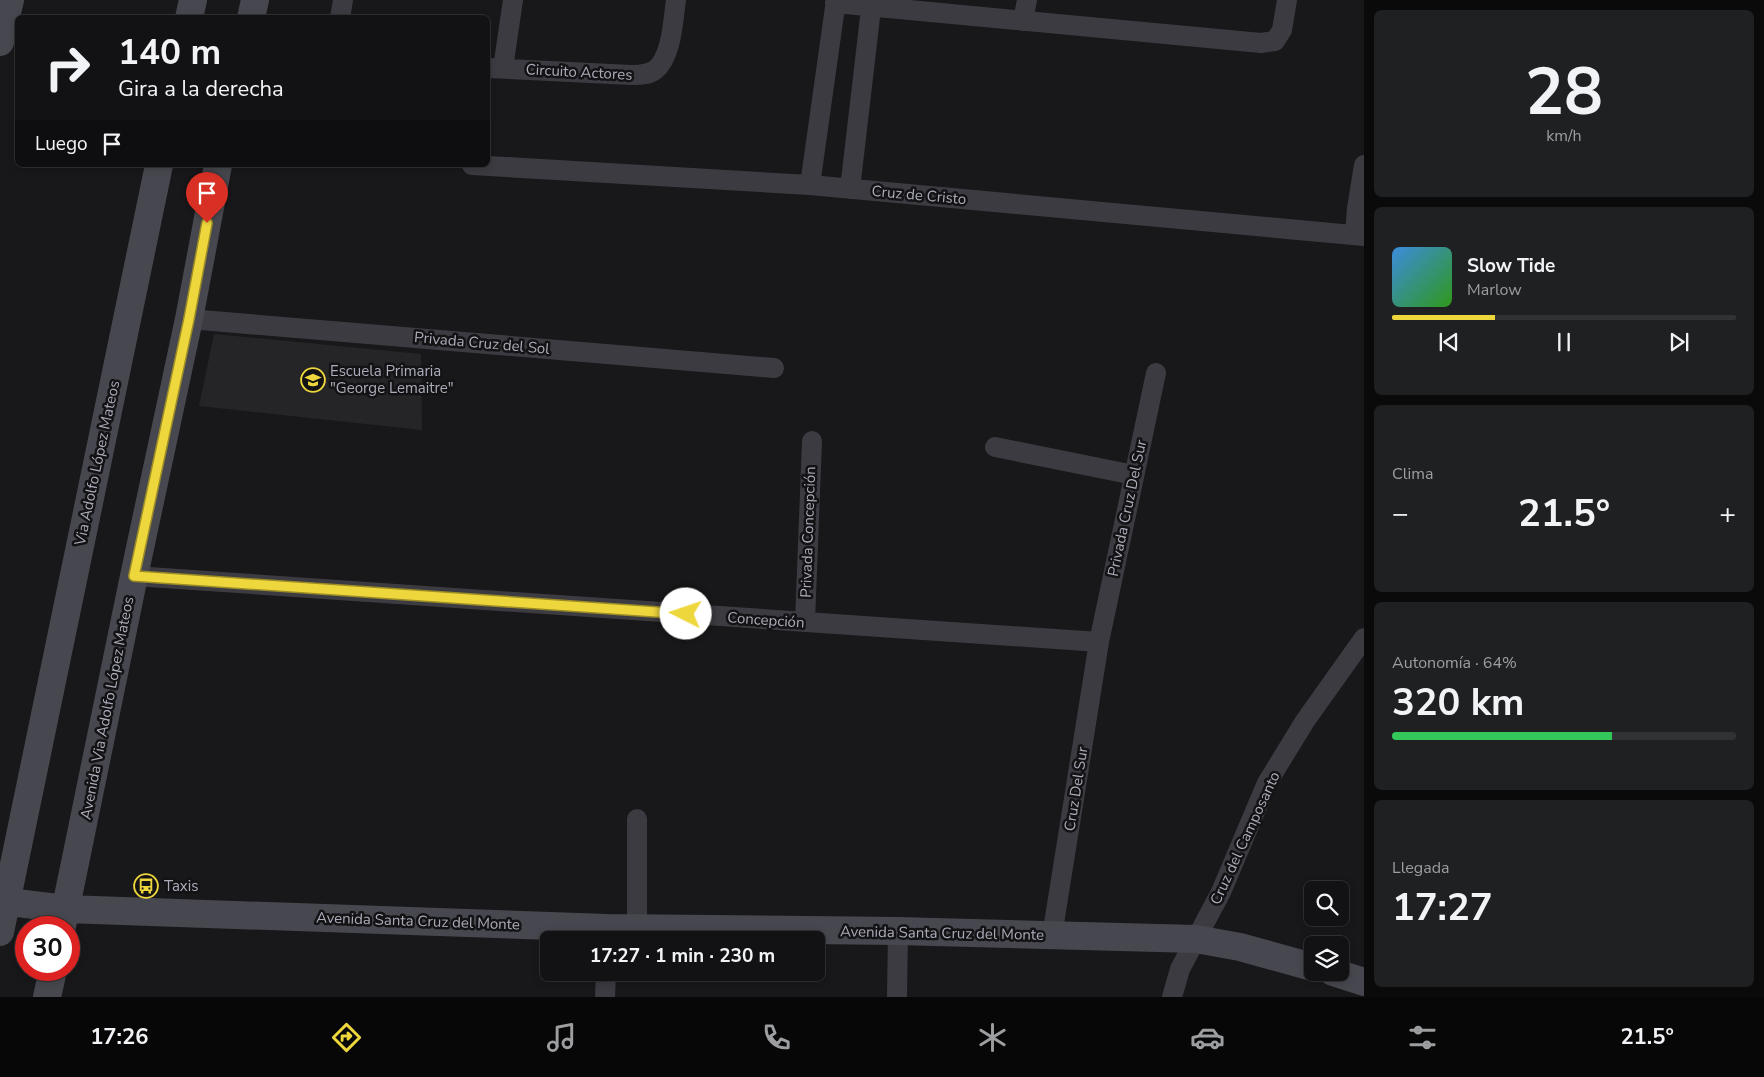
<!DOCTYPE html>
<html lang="es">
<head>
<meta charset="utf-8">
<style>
	:root { --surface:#121214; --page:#1f2022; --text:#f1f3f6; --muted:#9c9ea0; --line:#313234; --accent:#eed73c }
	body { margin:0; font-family:"Nunito Sans",sans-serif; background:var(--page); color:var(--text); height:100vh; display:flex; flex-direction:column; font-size:19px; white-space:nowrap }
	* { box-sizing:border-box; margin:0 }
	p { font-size:16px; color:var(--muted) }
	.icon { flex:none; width:28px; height:28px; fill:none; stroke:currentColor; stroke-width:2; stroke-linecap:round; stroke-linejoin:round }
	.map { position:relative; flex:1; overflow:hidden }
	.sheet { display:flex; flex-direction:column; gap:10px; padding:10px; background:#0a0a0b; width:400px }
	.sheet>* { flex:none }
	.guide { position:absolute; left:15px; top:15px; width:475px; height:152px; border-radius:8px; box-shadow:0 2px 8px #0003,0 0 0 1px var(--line); background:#121214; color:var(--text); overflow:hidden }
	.tools { position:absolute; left:1304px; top:881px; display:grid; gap:10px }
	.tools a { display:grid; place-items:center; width:45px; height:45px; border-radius:8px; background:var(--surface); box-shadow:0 2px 8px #0003,0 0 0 1px var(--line); font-size:25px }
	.speed { position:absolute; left:15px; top:916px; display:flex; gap:10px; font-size:25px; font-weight:700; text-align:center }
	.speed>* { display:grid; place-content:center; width:65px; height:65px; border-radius:50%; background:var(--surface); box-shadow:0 2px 8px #0003,0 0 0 1px var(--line); line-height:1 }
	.speed .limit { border:8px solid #d22; background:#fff; color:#111 }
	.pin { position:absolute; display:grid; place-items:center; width:42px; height:42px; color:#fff; margin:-51px -21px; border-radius:50% 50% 50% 0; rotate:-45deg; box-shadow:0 0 5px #0007 }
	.pin .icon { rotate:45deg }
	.me { position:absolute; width:55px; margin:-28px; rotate:274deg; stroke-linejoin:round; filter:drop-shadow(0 0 4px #0008) }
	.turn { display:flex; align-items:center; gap:18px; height:105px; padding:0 20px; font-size:22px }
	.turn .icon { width:65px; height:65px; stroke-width:2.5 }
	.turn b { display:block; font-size:35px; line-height:42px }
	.then { display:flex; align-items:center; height:48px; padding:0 20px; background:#0003; gap:10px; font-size:19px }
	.big { font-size:38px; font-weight:700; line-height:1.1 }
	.sheet .card { flex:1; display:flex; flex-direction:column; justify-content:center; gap:8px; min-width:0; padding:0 18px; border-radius:8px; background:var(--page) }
	.sheet .dial { align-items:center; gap:0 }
	.dial b { font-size:65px; line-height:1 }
	.song { display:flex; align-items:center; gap:15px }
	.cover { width:60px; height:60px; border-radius:8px; background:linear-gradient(135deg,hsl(210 70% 55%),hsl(110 70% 35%)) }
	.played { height:5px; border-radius:2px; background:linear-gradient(90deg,var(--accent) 30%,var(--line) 30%) }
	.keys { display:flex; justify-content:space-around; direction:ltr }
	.heat { display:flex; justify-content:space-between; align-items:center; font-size:28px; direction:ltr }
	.charge { height:8px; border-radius:4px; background:linear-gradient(90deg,#34c759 64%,var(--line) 0) }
	.trip { position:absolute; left:540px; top:931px; width:285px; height:50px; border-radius:8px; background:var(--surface); box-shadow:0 2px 8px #0003,0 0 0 1px var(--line); font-weight:700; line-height:50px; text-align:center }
	.tab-bar { display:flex; height:80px; justify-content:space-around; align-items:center; background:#070708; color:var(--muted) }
	.tab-bar .icon { width:35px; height:35px }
	.tab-bar .current { color:var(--accent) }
	.tab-bar b { font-size:22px; color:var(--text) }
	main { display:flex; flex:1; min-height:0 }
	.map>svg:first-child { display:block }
	.built { fill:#252427 }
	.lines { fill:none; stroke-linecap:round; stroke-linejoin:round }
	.street { stroke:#3b3b41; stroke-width:20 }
	.secondary { stroke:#47474f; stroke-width:28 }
	.route-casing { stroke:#9b8c27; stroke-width:12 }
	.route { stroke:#eed73c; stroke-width:9 }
	.labels { text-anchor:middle; stroke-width:5; stroke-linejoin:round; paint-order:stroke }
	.street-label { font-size:15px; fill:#abacb9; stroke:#131315 }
	.poi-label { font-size:15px; fill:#abacb9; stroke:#131315; text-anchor:start }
</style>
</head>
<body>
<main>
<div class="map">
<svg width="1364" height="997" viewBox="0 0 1364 997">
	<rect width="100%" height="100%" fill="#18181a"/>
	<path class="built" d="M214 334 421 354 422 430 199 406Z"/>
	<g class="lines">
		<path class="street" d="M835 3 1261 43 1275 41 1282 30 1287 0
			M340 18 343 0
			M1023 21 1027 0
			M488 68 632 75C640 75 648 75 655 70 672 57 673 20 676 0
			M503 68 513 0
			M472 165 810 185 1364 236
			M810 185 836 0
			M850 189 872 0
			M1355 235 1357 208 1364 165
			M189 319 774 368
			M995 447 1134 475
			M134 576 1099 642
			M805 622 812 441
			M637 928V819
			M1052 936 1099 642 1156 373
			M605 997 606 972
			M897 997 898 931
			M1172 997 1180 969 1221 892 1267 783 1305 721 1364 638"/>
		<path class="secondary" d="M189 18 193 0
			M251 18 255 0
			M0 42 10 0
			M0 901 66 909 607 928 898 931 1196 939 1240 947 1312 967
			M62 926 134 576 189 319 218 165
			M0 932 159 165
			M1333 972 1364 982
			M47 997 53 970"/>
	</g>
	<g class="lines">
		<g class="route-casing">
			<path id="route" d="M207 223 189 319 134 576 686 614"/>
		</g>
		<use href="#route" class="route"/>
	</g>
	<defs>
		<g id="school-ring" transform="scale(1.25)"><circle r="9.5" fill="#131315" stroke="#eed73c" stroke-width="1.5"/><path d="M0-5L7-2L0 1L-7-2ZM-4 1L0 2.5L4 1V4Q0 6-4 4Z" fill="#eed73c"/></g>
		<g id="bus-ring" transform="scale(1.25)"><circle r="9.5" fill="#131315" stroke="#eed73c" stroke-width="1.5"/><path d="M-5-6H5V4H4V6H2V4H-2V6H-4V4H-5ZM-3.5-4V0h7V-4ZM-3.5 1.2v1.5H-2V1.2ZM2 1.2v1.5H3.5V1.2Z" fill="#eed73c"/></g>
	</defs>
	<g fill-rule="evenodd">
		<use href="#school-ring" x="313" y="380"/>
		<use href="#bus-ring" x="146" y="886"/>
	</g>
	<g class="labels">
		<g class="street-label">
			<text transform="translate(579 72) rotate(3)" y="5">Circuito Actores</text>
			<text transform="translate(919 195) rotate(5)" y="5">Cruz de Cristo</text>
			<text transform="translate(482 343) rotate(5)" y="5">Privada Cruz del Sol</text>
			<text transform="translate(97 463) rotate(-78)" y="5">Via Adolfo López Mateos</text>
			<text transform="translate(1127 508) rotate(-78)" y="5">Privada Cruz Del Sur</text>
			<text transform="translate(808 532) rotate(-88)" y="5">Privada Concepción</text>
			<text transform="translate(766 620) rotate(4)" y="5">Concepción</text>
			<text transform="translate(107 708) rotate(-79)" y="5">Avenida Via Adolfo López Mateos</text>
			<text transform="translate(1076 789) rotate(-81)" y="5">Cruz Del Sur</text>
			<text transform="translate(1245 838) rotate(-65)" y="5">Cruz del Camposanto</text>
			<text transform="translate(418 921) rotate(2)" y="5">Avenida Santa Cruz del Monte</text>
			<text transform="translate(942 933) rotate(1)" y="5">Avenida Santa Cruz del Monte</text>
		</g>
		<g class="poi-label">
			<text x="330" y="376">Escuela Primaria<tspan x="330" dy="17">"George Lemaitre"</tspan></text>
			<text x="164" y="891">Taxis</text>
		</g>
	</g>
</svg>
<div class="tools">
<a><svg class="icon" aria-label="search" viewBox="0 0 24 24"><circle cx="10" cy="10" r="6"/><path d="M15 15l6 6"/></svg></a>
<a><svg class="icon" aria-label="layers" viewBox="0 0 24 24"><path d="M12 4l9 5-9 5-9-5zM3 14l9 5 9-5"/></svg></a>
</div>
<div class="speed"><div class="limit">30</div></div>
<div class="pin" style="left:207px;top:223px;background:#d93025"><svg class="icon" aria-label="arrive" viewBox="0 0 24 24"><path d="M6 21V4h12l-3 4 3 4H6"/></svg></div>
<svg class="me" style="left:686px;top:614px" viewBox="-20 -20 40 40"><circle r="19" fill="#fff"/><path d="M0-13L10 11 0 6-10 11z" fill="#eed73c"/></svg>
<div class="trip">17:27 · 1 min · 230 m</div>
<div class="guide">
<div class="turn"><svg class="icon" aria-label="right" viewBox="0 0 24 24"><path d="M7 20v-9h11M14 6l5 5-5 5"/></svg><div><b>140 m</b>Gira a la derecha</div></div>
<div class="then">Luego<svg class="icon" aria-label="arrive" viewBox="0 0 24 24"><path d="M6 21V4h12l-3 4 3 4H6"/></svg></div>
</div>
</div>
<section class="sheet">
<div class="card dial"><b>28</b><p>km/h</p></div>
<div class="card">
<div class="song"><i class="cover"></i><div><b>Slow Tide</b><p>Marlow</p></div></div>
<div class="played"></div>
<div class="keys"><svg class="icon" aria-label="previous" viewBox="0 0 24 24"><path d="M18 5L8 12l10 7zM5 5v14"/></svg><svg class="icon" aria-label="pause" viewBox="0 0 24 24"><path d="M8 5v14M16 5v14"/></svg><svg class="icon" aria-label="next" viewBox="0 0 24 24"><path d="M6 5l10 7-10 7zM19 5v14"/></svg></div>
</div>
<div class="card"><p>Clima</p>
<div class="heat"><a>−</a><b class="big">21.5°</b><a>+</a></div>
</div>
<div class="card"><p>Autonomía · 64%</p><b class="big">320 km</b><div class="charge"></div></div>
<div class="card"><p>Llegada</p><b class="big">17:27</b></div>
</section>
</main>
<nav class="tab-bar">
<b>17:26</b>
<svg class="icon current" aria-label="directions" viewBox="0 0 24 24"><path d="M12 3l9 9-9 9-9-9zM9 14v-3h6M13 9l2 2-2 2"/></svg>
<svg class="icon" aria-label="music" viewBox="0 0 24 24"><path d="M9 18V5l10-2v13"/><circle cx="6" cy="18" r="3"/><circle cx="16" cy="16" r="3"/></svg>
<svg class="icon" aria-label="phone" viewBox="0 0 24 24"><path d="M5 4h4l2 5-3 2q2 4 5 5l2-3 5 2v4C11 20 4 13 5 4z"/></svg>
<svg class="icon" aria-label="climate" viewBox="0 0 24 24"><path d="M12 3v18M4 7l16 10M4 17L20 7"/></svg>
<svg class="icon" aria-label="car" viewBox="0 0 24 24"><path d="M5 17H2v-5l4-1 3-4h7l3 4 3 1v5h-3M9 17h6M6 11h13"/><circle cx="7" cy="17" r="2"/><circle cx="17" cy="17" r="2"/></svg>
<svg class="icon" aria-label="filters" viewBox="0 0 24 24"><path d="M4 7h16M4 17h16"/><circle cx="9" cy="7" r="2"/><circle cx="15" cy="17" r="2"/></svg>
<b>21.5°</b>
</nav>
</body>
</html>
